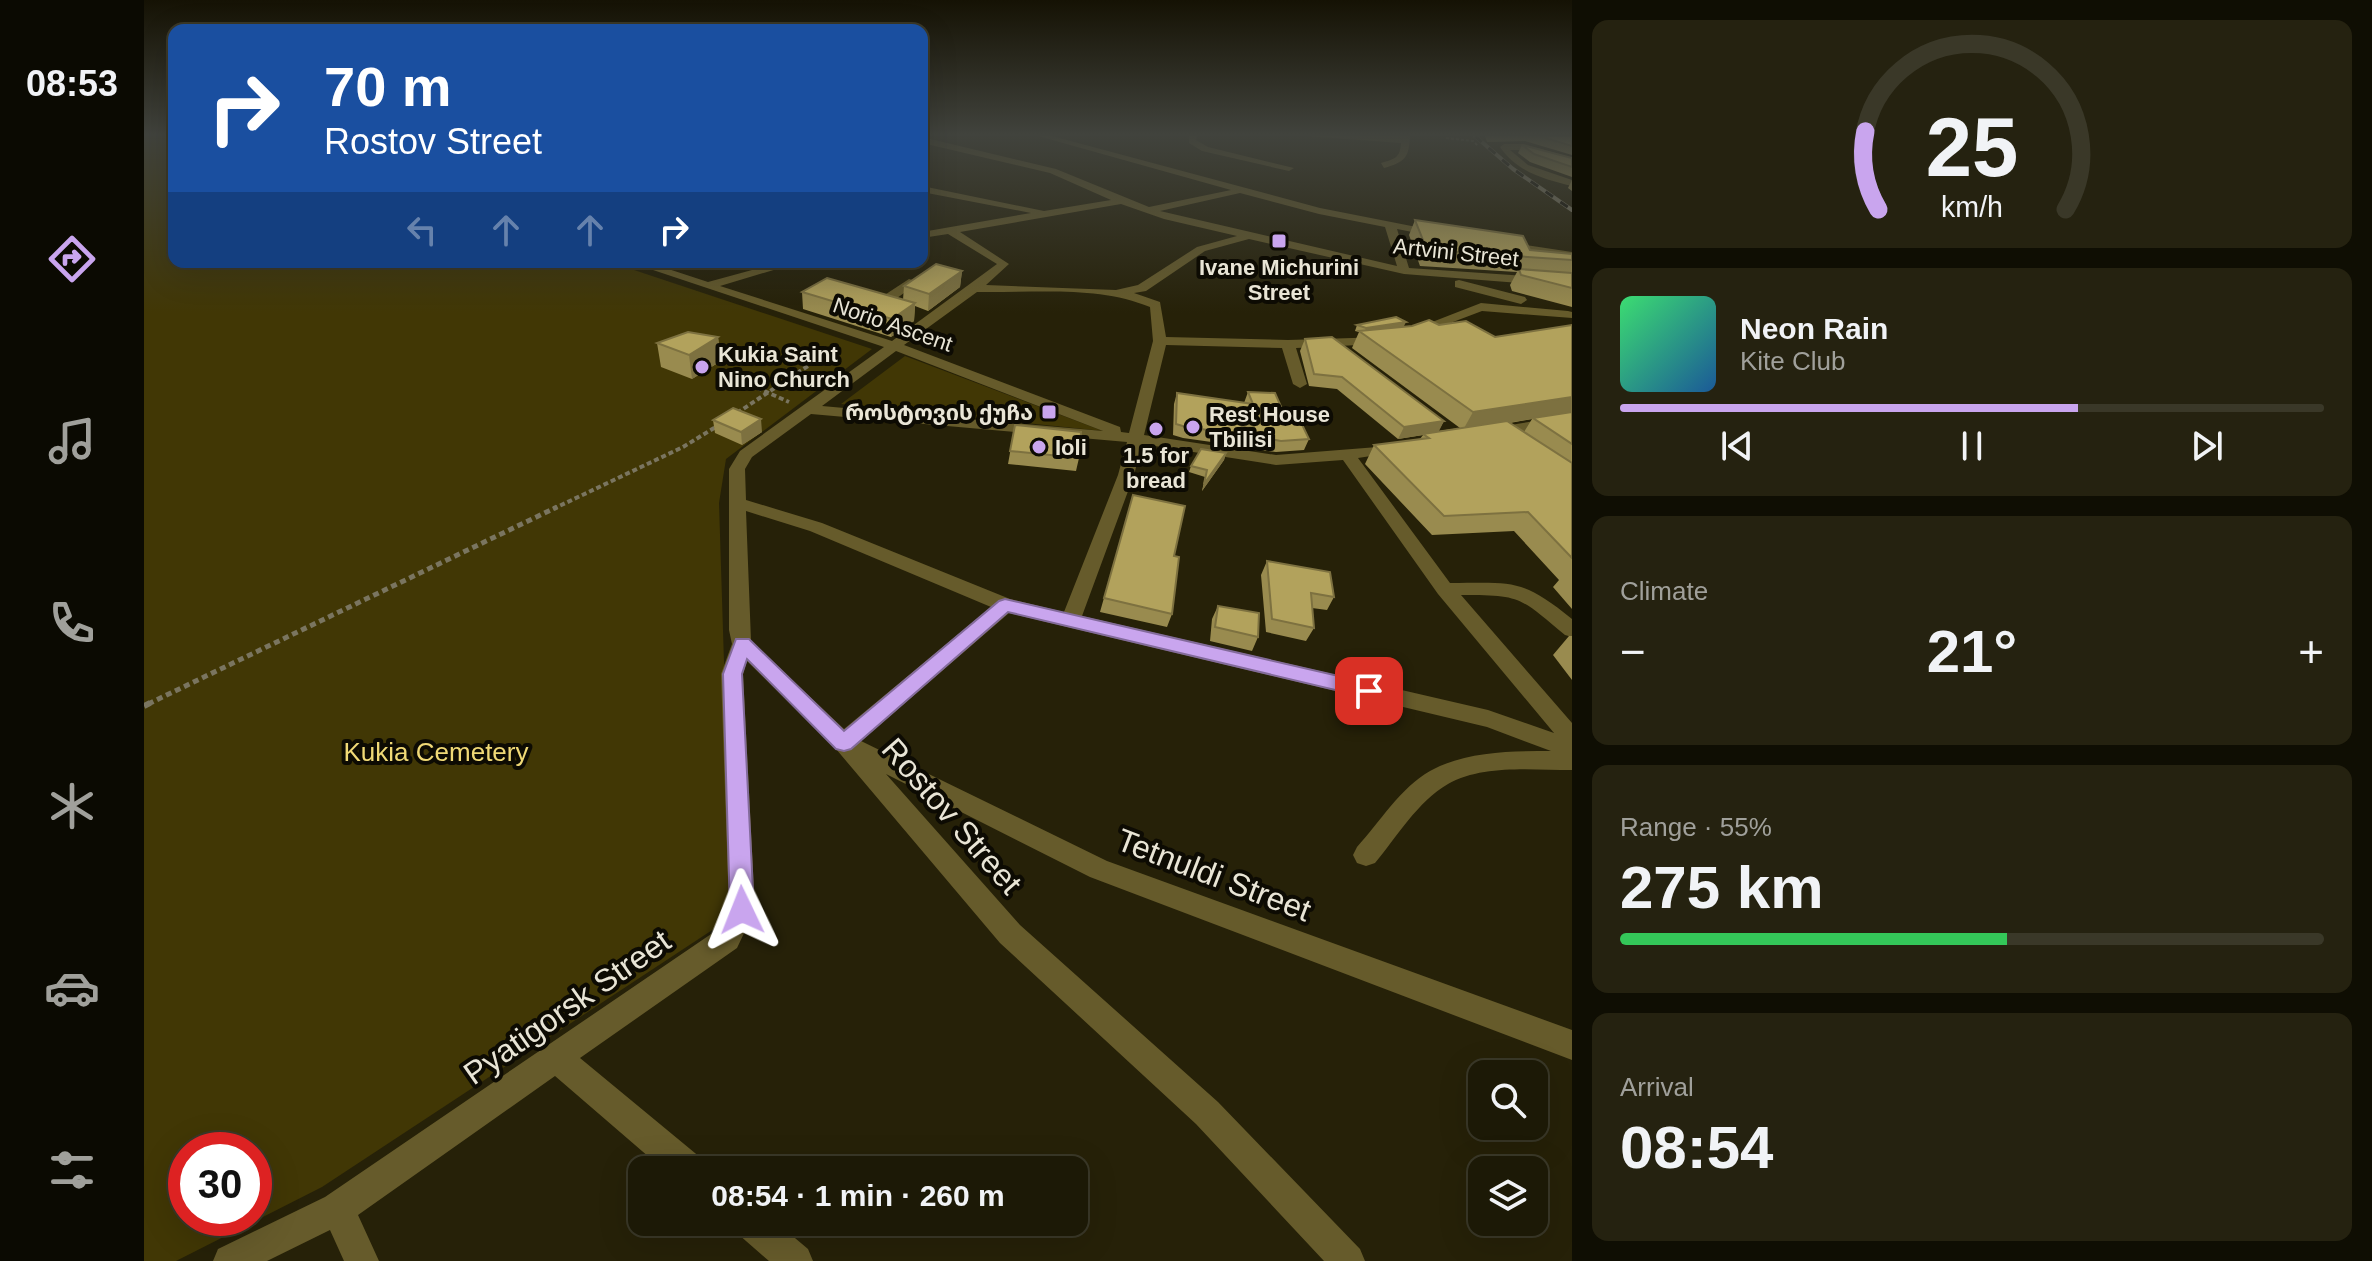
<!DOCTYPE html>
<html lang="en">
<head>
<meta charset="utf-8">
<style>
	:root { --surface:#1c1906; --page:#252210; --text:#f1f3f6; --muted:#a0a09b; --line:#3a3828; --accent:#c9a5ee }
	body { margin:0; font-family:Arial,"Noto Sans Georgian",sans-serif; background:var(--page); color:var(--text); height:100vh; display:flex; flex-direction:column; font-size:30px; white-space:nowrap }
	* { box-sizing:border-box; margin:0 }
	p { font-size:26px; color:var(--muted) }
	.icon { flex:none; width:44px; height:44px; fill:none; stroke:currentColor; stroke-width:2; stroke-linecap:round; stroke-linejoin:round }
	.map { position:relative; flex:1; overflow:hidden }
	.side { display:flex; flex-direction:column; gap:20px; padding:20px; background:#0f0e03; width:800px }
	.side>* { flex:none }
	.hud { position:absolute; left:24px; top:24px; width:760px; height:244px; border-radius:16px; box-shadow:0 8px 32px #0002,0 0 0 2px var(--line); background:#1a4fa0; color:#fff; overflow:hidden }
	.controls { position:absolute; left:1324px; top:1060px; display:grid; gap:16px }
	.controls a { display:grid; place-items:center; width:80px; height:80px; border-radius:16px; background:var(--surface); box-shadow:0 8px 32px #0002,0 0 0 2px var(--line); font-size:40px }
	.speed { position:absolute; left:24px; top:1132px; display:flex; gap:16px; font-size:40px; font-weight:700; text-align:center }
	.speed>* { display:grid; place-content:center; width:104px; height:104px; border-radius:50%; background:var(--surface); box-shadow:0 8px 32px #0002,0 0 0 2px var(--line); line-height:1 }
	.speed .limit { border:12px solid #d22; background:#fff; color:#111 }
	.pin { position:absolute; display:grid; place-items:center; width:68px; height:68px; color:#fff; margin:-34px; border-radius:16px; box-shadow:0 4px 12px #0006 }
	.me { position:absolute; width:88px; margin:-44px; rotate:358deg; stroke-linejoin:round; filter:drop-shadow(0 0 6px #0008) }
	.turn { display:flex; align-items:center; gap:28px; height:168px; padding:0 24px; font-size:36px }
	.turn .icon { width:104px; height:104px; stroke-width:2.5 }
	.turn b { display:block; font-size:56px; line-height:68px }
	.lanes { display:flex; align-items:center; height:76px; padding:0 24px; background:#0003; justify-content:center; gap:40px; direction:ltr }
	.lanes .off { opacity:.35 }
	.big { font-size:60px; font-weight:700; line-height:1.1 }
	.side .card { flex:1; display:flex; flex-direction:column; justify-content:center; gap:12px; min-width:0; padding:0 28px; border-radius:16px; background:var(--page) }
	.side .dial { align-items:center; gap:0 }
	.dial svg { height:208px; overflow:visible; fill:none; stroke:var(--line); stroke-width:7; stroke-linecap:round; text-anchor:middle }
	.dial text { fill:var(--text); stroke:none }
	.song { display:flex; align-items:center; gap:24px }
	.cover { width:96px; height:96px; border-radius:12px; background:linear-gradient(135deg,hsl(140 70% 55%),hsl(210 70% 35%)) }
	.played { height:8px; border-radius:4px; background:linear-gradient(90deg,var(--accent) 65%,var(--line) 65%) }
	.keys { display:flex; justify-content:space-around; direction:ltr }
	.heat { display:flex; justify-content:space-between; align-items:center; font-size:44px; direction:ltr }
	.charge { height:12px; border-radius:6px; background:linear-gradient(90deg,#34c759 55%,var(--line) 0) }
	.trip { position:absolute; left:484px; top:1156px; width:460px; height:80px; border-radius:16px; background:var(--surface); box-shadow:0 8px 32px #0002,0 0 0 2px var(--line); font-weight:700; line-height:80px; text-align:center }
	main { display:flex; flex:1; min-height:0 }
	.dock { display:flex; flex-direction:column; width:144px; justify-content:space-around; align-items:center; background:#0b0a02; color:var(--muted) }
	.dock .icon { width:56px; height:56px }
	.dock .current { color:var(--accent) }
	.dock b { font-size:36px; color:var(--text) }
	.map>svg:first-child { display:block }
	.green { fill:#413705; fill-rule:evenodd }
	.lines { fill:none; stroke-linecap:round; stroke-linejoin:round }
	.path-far3 { stroke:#7a7560; stroke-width:2; stroke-dasharray:3 2; stroke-linecap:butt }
	.path-far2 { stroke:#7a7560; stroke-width:4; stroke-dasharray:5 3; stroke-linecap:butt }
	.path-far1 { stroke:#7a7560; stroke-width:5; stroke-dasharray:6 4; stroke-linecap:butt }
	.path { stroke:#7a7560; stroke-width:6; stroke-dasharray:7 5; stroke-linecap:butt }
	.minor { fill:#665b2b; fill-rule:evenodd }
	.rail-casing { stroke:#827e6a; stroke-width:4 }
	.rail { stroke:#0d0b03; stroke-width:3; stroke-dasharray:9; stroke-linecap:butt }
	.wall { fill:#998b4f; fill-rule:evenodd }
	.shaded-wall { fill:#7d7140 }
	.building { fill:#b2a25c; stroke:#7d7140; stroke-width:2 }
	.route { fill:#c9a5ee; stroke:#836b9b; stroke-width:2 }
	.poi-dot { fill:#c9a5ee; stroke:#0d0b03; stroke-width:3 }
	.labels { text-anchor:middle; stroke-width:8; stroke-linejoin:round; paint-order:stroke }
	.far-street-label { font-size:22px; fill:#e9e5d6; stroke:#0d0b03 }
	.far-poi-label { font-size:22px; font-weight:bold; fill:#e9e5d6; stroke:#0d0b03; text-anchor:start }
	.park-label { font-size:26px; fill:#f0d976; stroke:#0d0b03 }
	.near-street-label { font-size:32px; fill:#e9e5d6; stroke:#0d0b03 }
</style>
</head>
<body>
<main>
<nav class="dock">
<b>08:53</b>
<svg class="icon current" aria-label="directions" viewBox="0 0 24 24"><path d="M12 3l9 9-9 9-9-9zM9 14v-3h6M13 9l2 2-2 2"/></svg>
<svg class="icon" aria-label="music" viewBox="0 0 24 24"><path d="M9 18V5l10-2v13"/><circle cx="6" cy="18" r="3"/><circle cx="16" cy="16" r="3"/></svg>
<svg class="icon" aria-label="phone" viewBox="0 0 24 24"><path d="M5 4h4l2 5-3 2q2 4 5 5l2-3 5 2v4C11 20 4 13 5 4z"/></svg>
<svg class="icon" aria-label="climate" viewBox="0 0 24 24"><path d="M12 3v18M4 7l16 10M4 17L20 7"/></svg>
<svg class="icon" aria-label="car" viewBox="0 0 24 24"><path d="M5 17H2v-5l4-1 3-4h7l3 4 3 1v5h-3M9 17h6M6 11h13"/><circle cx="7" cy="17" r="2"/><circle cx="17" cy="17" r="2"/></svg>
<svg class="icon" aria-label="filters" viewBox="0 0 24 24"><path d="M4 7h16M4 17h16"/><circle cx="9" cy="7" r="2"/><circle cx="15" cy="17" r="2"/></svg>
</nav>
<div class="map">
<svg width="1428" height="1261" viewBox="0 0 1428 1261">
	<rect width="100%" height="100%" fill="#262108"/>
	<path class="green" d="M0 136H30V262H466L728 349 582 459 575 503 588 917 178 1187 32 1261H0ZM42 1150H110V1218H42Z
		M761 356 959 431 697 404Z"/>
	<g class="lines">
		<path class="path-far3" d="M1302 138 1329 141 1334 146"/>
		<path class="path-far2" d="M591 378 645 402
			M593 413 679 356
			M409 509 539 447 575 425"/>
		<path class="path-far1" d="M4 704 413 507"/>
		<path class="path" d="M0 706 8 702"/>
		<path class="minor" d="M894 136H908L1176 208 1298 232V236L1294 237 1253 229 1265 268 1428 279V287L1260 274 1105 239 1061 251 1002 291 990 293 1016 302 1022 337 1144 340 1241 337 1243 340 1236 344 1152 348 1163 384 1156 388 1149 384 1138 348 1022 345 1000 435 1132 455 1259 445V451L1214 458 1306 583C1370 583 1377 578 1428 619V637L1421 635C1375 597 1378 595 1317 595L1428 723V770C1389 770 1339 764 1304 784 1274 801 1252 838 1231 863L1222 866 1213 863 1209 855 1213 847C1235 823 1257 787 1286 771 1322 751 1367 751 1407 751L1343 727 865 613 717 741 963 861 1428 1030V1060L946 877 742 774 876 925 1074 1102 1216 1249 1221 1261H1180L1052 1124 856 943 692 749 603 661 599 674 611 910 593 948 436 1058 557 1158 561 1170H520L411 1076 214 1215 235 1261H200L186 1230 123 1261H69L74 1249 181 1197 573 930 585 909 577 674 588 644 585 630V469L596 451 740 347 485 262H503L564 282 637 262H656L576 286 748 341 853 264 804 234 778 238V232L887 213 778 192V186L900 211 967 200 906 173 778 143V137L912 169 1005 207 1087 190ZM1096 193 1175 214 1241 227 1253 266 1016 211ZM977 204 1020 219 1093 236 1053 247 994 285 972 290 842 285 865 264 816 232ZM833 292C889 293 954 285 1006 307L1009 341 985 433 977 432 976 427 760 345ZM752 351 959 431 678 406ZM667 414 983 442 974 475 920 612 866 599 678 523 602 500 601 469 608 457ZM998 444 1132 465 1199 460 1294 594 1410 733 1344 710 938 616 990 475ZM602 511 666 531 847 607 700 729 607 641Z
			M1045 136H1053L1052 140 1064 147 1150 168 1145 171 1058 151 1045 143Z
			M1162 136H1266C1265 158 1261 162 1240 168L1237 163C1251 159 1256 158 1257 143Z
			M1360 144H1380L1428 158V164L1380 150H1366L1384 165 1428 180V186C1400 179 1373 172 1356 147Z
			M1361 242 1428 252V258L1357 247V243Z
			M765 279 775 282 749 301 758 306V312H750L736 304V298Z
			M1315 280 1381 297 1383 300 1377 304 1311 287V281Z
			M1337 303 1424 311 1428 312V318L1338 311 1272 336 1260 333Z
			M1428 415V425L1348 438 1340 433 1348 428Z
			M589 1222H632L664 1249 669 1261H625L594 1234Z"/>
		<g class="rail-casing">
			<path id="rail" d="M1331 136 1369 169 1428 210"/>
		</g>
		<use href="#rail" class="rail"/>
	</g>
	<path class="wall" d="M1341 136H1428V155L1381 141 1343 142Z
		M1378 145 1428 158V177L1386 162 1374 153Z
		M1428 180V191L1424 188Z
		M1271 220 1386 250 1428 254V307L1368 291 1366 285 1373 272 1276 266 1265 235Z
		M818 271 816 287 784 311 771 306 770 321 747 337 659 309 658 292 759 300 760 286Z
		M1213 325 1259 327 1295 325 1351 337 1428 325V609L1409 587 1415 580 1370 531 1288 535 1221 464 1230 445 1276 439 1279 435 1254 439 1193 389 1165 386 1156 351 1161 339 1300 421 1294 431 1316 428 1208 348 1215 332 1211 331ZM1388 419 1380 432 1366 423Z
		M574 337 577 361 548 379 517 367 513 343Z
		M1104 392 1138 409 1165 439 1160 450 1132 452 1109 449 1101 426 1089 445 1039 438 1029 435 1030 404 1033 393 1100 403Z
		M569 420 618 432 598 445 571 433Z
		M871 425 935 458 932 471 864 464Z
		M1082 453 1080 460 1058 491 1061 477 1045 472 1047 466Z
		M989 495 1030 556 1028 614 1023 627 956 612Z
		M1123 561 1190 597 1183 610 1168 608 1170 628 1162 641 1122 632 1117 575Z
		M1074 606 1114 637 1108 651 1066 641 1068 619Z
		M1425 636H1428V680L1409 655Z"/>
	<path class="shaded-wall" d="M818 271 816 287 784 311 785 294Z
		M771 303 770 321 747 337 748 319Z
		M1262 322 1259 328 1220 334 1222 328Z
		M574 337 577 361 548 379 545 355Z
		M1428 397V413L1389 418 1388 419 1319 430 1329 412Z
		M1105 415 1101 426 1089 445 1093 434Z
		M617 419 618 432 598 445 597 432Z
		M1300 421 1294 433 1279 434V435L1254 439 1260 427Z
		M1082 453 1080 460 1058 491 1060 484Z"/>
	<path class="building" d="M1395 136H1428V146Z
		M1378 145 1428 158V167L1390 154Z
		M1271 220 1379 236 1386 250 1428 254V260L1283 250Z
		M792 264 818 271 785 294 760 286Z
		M1375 269 1428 273V288L1377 275Z
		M683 278 771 303 748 319 658 292Z
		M1252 317 1262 322 1222 328 1213 325Z
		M1285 320 1295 325 1322 321 1351 337 1428 325V397L1329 412 1215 331 1268 326Z
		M544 332 574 337 545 355 513 343Z
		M1188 337 1300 421 1260 427 1198 377 1170 374 1161 339Z
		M1104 392 1131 393 1138 409 1151 410 1165 439 1137 441 1114 437 1105 415 1093 434 1042 427 1032 424 1033 393 1109 404Z
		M589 408 617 419 597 432 569 420Z
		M1428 412V444L1389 418Z
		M1363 421 1428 463V558L1384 512 1300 516 1230 445 1285 438 1279 434Z
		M871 425 937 432 935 458 866 451Z
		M1057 449 1082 453 1060 484 1063 470 1047 466Z
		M989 495 1041 506 1030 556 1035 557 1028 614 960 598Z
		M1123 561 1186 572 1190 597 1167 593 1170 628 1128 619Z
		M1074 606 1115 613 1114 637 1071 627Z"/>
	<linearGradient id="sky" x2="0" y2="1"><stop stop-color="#151204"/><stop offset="0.43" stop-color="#41433d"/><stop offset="1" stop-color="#41433d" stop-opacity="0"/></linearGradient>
	<rect width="1428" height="313" fill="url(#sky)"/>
	<path class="route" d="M861 599 1225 683 1231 686 1234 691 1231 696 1225 698 864 612 707 749 700 751 692 749 603 659 598 674 610 910 607 918 598 922 590 918 586 910 579 674 592 639H605L700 731 855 601Z"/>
	<g class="poi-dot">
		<rect x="1127" y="233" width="16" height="16" rx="4"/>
		<circle cx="558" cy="367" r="8"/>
		<rect x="897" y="404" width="16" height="16" rx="4"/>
		<circle cx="1049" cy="427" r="8"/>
		<circle cx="1012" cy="429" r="8"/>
		<circle cx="895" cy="447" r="8"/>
	</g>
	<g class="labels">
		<g class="far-street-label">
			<text transform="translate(1312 252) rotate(6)" y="8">Artvini Street</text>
			<text transform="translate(749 324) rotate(19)" y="8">Norio Ascent</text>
		</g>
		<g class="far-poi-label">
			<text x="1135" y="275" text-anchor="middle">Ivane Michurini<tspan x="1135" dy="25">Street</tspan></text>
			<text x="574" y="362">Kukia Saint<tspan x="574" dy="25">Nino Church</tspan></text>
			<text x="889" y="420" text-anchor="end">როსტოვის ქუჩა</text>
			<text x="1065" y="422">Rest House<tspan x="1065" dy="25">Tbilisi</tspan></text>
			<text x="911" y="455">Ioli</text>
			<text x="1012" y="463" text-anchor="middle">1.5 for<tspan x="1012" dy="25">bread</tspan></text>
		</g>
		<g class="park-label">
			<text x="292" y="761">Kukia Cemetery</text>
		</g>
		<g class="near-street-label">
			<text transform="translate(808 816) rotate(49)" y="11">Rostov Street</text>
			<text transform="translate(1070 875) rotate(21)" y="11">Tetnuldi Street</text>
			<text transform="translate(423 1007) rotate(-35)" y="11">Pyatigorsk Street</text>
		</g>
	</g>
</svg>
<div class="controls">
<a><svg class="icon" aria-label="search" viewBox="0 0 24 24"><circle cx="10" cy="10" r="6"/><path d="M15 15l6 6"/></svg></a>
<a><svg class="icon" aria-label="layers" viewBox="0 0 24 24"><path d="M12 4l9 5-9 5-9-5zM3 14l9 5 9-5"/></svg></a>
</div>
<div class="speed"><div class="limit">30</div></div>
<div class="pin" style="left:1225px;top:691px;background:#d93025"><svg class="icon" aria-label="arrive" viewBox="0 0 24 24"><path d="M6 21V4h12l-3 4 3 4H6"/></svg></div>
<svg class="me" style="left:598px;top:910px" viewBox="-20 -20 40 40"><path d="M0-17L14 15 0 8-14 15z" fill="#c9a5ee" stroke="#fff" stroke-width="4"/></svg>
<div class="trip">08:54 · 1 min · 260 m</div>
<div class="hud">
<div class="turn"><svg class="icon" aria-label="right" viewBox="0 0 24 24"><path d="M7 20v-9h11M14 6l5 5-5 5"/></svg><div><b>70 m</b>Rostov Street</div></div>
<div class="lanes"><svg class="icon off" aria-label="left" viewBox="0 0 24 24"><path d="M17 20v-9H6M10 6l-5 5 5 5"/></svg><svg class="icon off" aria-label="ahead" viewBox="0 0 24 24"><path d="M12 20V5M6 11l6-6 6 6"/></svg><svg class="icon off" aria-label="ahead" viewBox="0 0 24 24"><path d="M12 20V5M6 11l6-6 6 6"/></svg><svg class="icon" aria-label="right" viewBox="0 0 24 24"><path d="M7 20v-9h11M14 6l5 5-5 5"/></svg></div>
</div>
</div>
<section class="side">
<div class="card dial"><svg viewBox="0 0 100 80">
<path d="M14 69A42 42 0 1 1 86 69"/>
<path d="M14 69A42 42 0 0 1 9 39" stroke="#c9a5ee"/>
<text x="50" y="56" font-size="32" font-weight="700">25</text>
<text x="50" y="72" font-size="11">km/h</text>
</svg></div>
<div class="card">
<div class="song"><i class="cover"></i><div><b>Neon Rain</b><p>Kite Club</p></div></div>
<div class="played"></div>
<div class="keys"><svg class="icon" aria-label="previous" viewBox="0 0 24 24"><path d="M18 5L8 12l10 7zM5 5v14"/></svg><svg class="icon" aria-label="pause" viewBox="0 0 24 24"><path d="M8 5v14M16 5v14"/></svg><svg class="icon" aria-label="next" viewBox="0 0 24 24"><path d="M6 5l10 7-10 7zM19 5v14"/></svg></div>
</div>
<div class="card"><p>Climate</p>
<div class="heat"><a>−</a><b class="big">21°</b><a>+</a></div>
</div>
<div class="card"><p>Range · 55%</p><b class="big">275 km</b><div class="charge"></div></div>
<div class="card"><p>Arrival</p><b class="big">08:54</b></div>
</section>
</main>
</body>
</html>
